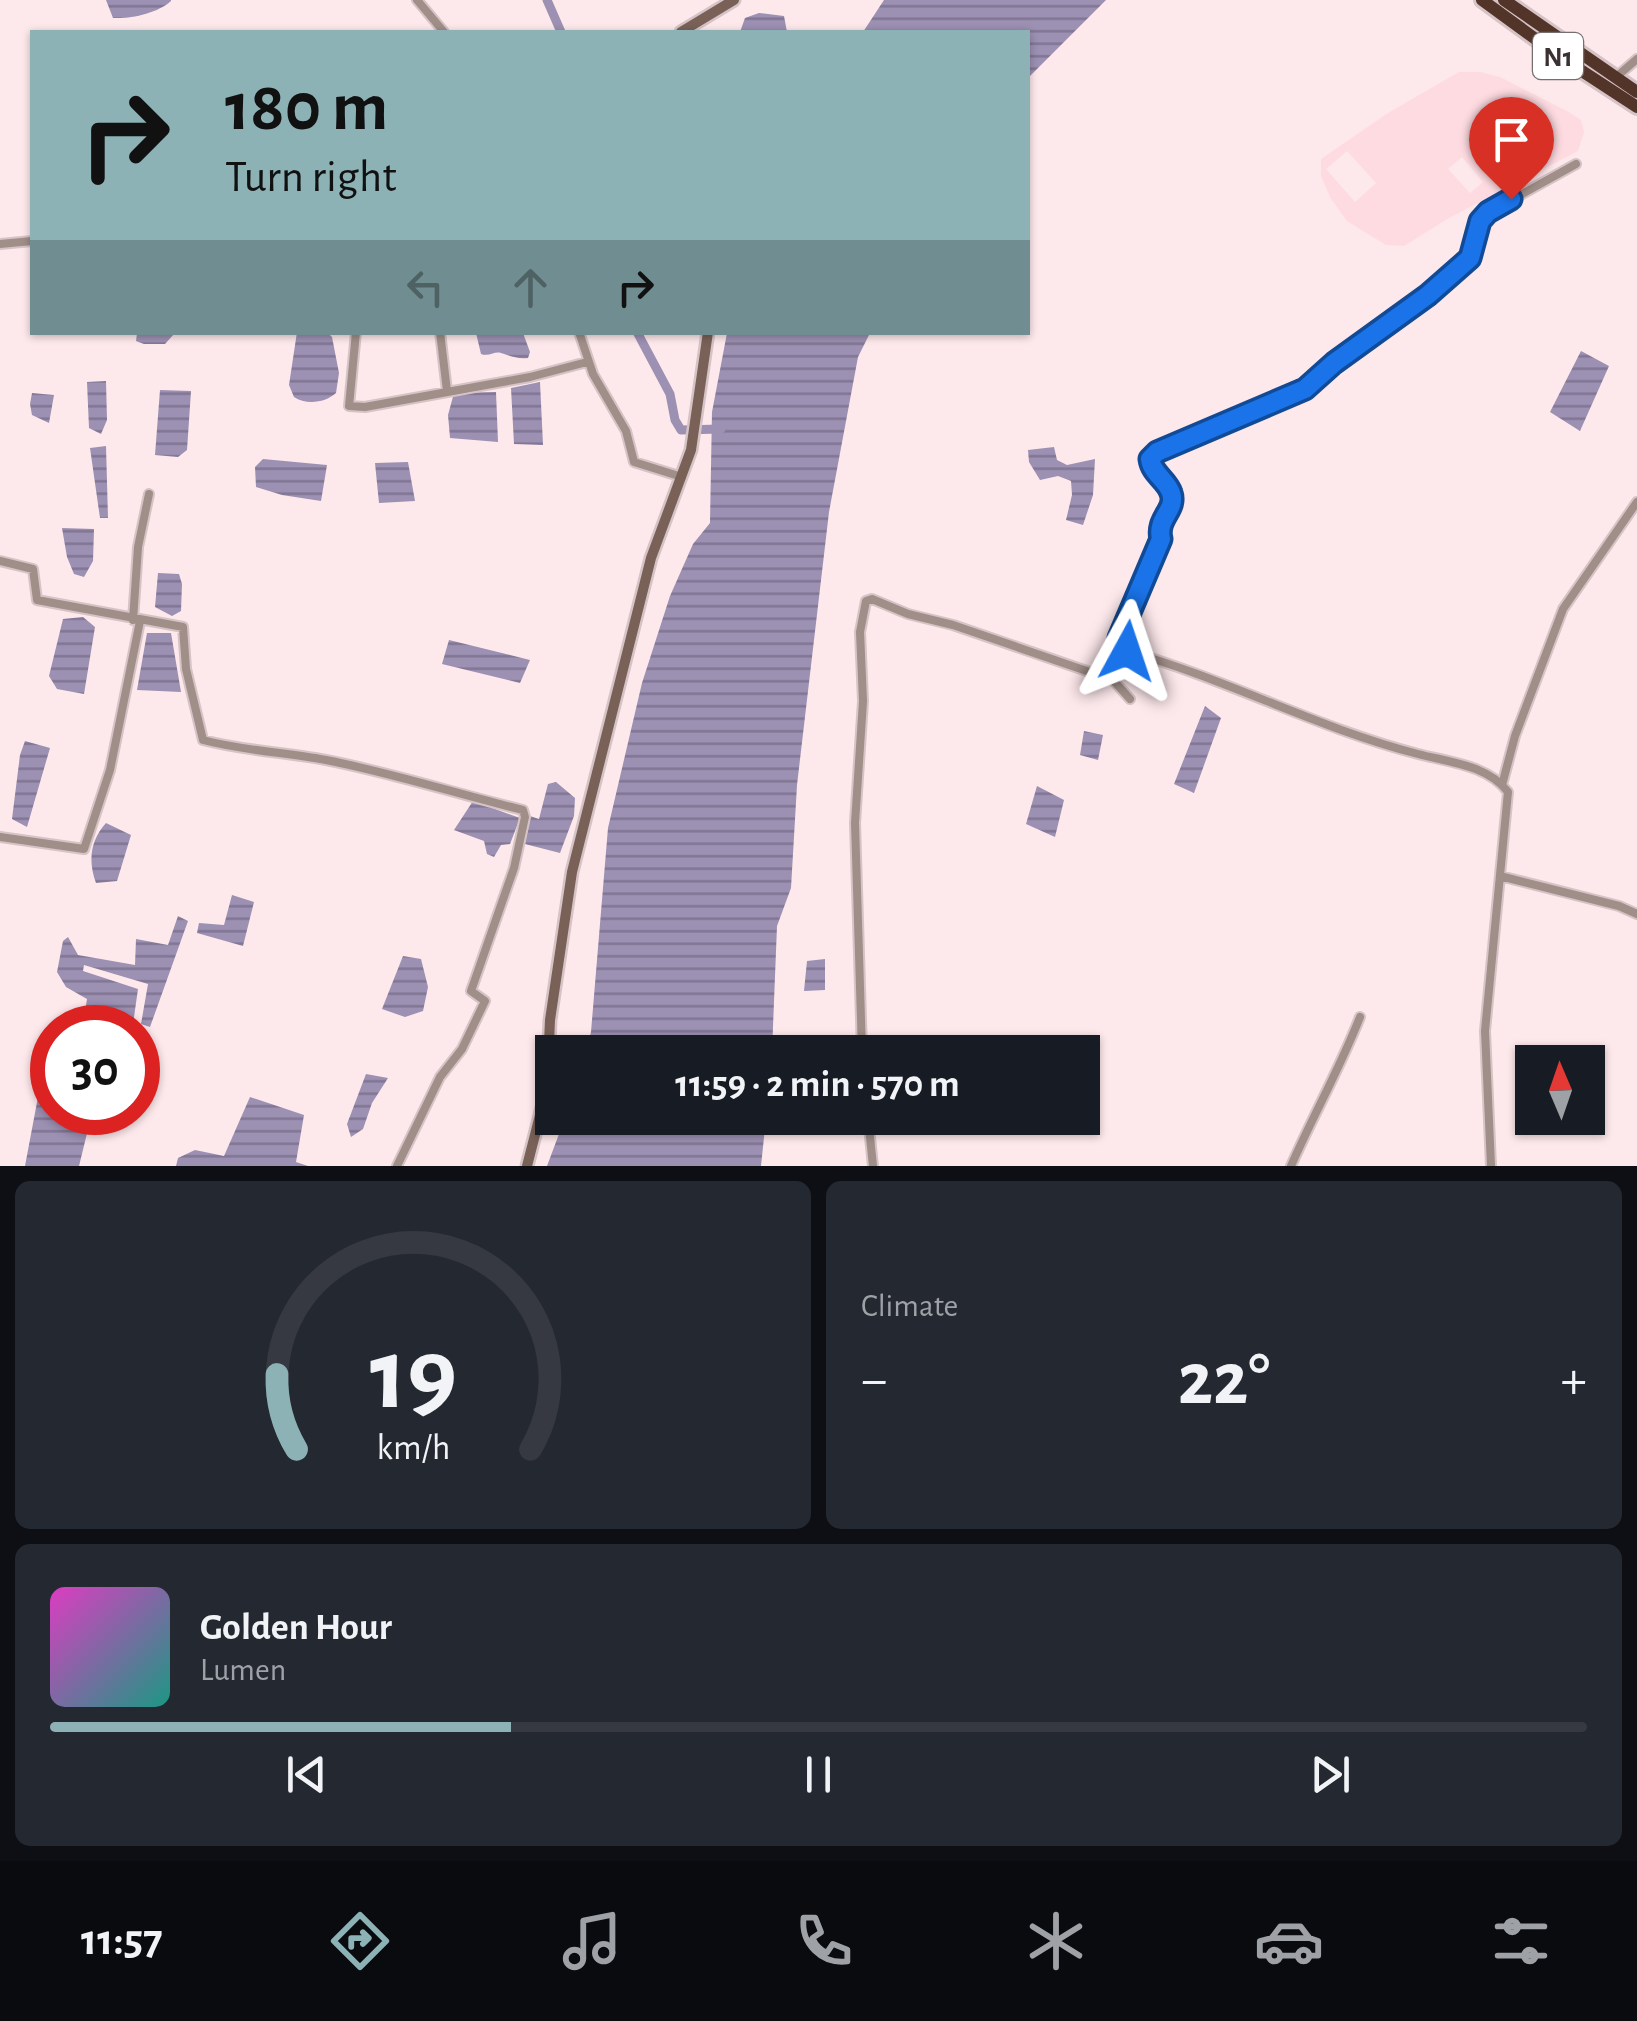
<!DOCTYPE html>
<html lang="en">
<head>
<meta charset="utf-8">
<style>
	:root { --surface:#171b24; --page:#242831; --text:#f1f3f6; --muted:#9ea1a6; --line:#363941; --accent:#8db2b6 }
	body { margin:0; font-family:"Alegreya Sans",sans-serif; background:var(--page); color:var(--text); height:100vh; display:flex; flex-direction:column; font-size:38px; white-space:nowrap }
	* { box-sizing:border-box; margin:0 }
	p { font-size:32px; color:var(--muted) }
	.icon { flex:none; width:55px; height:55px; fill:none; stroke:currentColor; stroke-width:2; stroke-linecap:round; stroke-linejoin:round }
	.map { position:relative; height:1166px; overflow:hidden }
	.details { display:flex; flex-direction:column; gap:15px; padding:15px; background:#0d0f14; flex:1 }
	.details>* { flex:none }
	.banner { position:absolute; left:30px; top:30px; width:1000px; height:305px; border-radius:0px; box-shadow:0 2px 8px #0004; background:#8db2b6; color:#111; overflow:hidden }
	.needle { width:65px; rotate:358deg }
	.buttons { position:absolute; left:1515px; top:1045px; display:grid; gap:20px }
	.buttons a { display:grid; place-items:center; width:90px; height:90px; border-radius:0px; background:var(--surface); box-shadow:0 2px 8px #0004; font-size:50px }
	.speed { position:absolute; left:30px; top:1005px; display:flex; gap:20px; font-size:50px; font-weight:700; text-align:center }
	.speed>* { display:grid; place-content:center; width:130px; height:130px; border-radius:50%; background:var(--surface); box-shadow:0 2px 8px #0004; line-height:1 }
	.speed .limit { border:15px solid #d22; background:#fff; color:#111 }
	.pin { position:absolute; display:grid; place-items:center; width:85px; height:85px; color:#fff; margin:-102px -42px; border-radius:50% 50% 50% 0; rotate:-45deg; box-shadow:0 0 10px #0007 }
	.pin .icon { rotate:45deg }
	.me { position:absolute; width:110px; margin:-55px; rotate:5deg; stroke-linejoin:round; filter:drop-shadow(0 0 8px #0008) }
	.turn { display:flex; align-items:center; gap:35px; height:210px; padding:0 30px; font-size:45px }
	.turn .icon { width:130px; height:130px; stroke-width:2.5 }
	.turn b { display:block; font-size:70px; line-height:85px }
	.lanes { display:flex; align-items:center; height:95px; padding:0 30px; background:#0003; justify-content:center; gap:50px; direction:ltr }
	.lanes .off { opacity:.35 }
	.big { font-size:75px; font-weight:600; line-height:1.1 }
	.details .widget { flex:1; display:flex; flex-direction:column; justify-content:center; gap:15px; min-width:0; padding:0 35px; border-radius:15px; background:var(--page) }
	.details .dial { align-items:center; gap:0 }
	.dial svg { height:260px; overflow:visible; fill:none; stroke:var(--line); stroke-width:7; stroke-linecap:round; text-anchor:middle }
	.dial text { fill:var(--text); stroke:none }
	.song { display:flex; align-items:center; gap:30px }
	.cover { width:120px; height:120px; border-radius:15px; background:linear-gradient(135deg,hsl(310 70% 55%),hsl(170 70% 35%)) }
	.played { height:10px; border-radius:5px; background:linear-gradient(90deg,var(--accent) 30%,var(--line) 30%) }
	.keys { display:flex; justify-content:space-around; direction:ltr }
	.heat { display:flex; justify-content:space-between; align-items:center; font-size:55px; direction:ltr }
	.details .tiles { flex:1; display:grid; gap:15px; grid-template-columns:1fr 1fr }
	.widget:last-child { grid-column:span 2 }
	.trip { position:absolute; left:535px; top:1035px; width:565px; height:100px; border-radius:0px; background:var(--surface); box-shadow:0 2px 8px #0004; font-weight:600; line-height:100px; text-align:center }
	.tabs { display:flex; height:160px; justify-content:space-around; align-items:center; background:#090b0e; color:var(--muted) }
	.tabs .icon { width:70px; height:70px }
	.tabs .on { color:var(--accent) }
	.tabs b { font-size:45px; color:var(--text) }
	.map>svg:first-child { display:block }
	.built { fill:#fedbe1; fill-rule:evenodd }
	.water { fill:url(#water-rules) }
	.lines { fill:none; stroke-linecap:round; stroke-linejoin:round }
	.canal { stroke:#9c90b3; stroke-width:9 }
	.minor-casing { stroke:#d6c3c6; stroke-width:12 }
	.secondary-casing { stroke:#d6c3c6; stroke-width:15 }
	.trunk-casing { stroke:#d6c3c6; stroke-width:18 }
	.minor { stroke:#a08e88; stroke-width:8 }
	.secondary { stroke:#796158; stroke-width:10 }
	.trunk { stroke:#523429; stroke-width:12 }
	.route-casing { stroke:#114b97; stroke-width:25 }
	.route { stroke:#1a73e8; stroke-width:18 }
	.labels { text-anchor:middle; stroke-width:8; stroke-linejoin:round; paint-order:stroke }
	.shield { fill:#fff; stroke:#766f70; stroke-width:2.5 }
	.shield-label { font-size:28px; font-weight:bold; fill:#3b3132 }
</style>
</head>
<body>
<div class="map">
<svg width="1637" height="1166" viewBox="0 0 1637 1166">
	<defs>
		<pattern id="water-rules" width="6" height="5" patternUnits="userSpaceOnUse" patternTransform="scale(2.5)"><rect width="6" height="5" fill="#9c90b3"/><path d="M0 2.5h6" fill="none" stroke="#807692"/></pattern>
	</defs>
	<rect width="100%" height="100%" fill="#fde8eb"/>
	<path class="built" d="M1459 72H1480L1500 77 1567 111 1581 120 1584 132 1578 151 1449 218 1404 246 1386 245 1347 221 1330 197 1321 176V159L1388 113ZM1509 115 1537 156 1515 171 1487 130ZM1347 151 1376 183 1355 202 1326 169ZM1462 157 1483 182 1470 193 1448 169Z"/>
	<path class="water" d="M106 0H171V1C158 13 131 19 113 18Z
		M884 0H1106L1028 78V32H863Z
		M759 13 784 16 787 32H740L745 18Z
		M297 332 328 333 332 337 339 373 336 393C325 403 306 405 294 397L289 385Z
		M137 333H174V334L165 344H144L136 341Z
		M476 333H523L530 352 528 358C516 359 511 356 501 353 494 351 489 357 481 354Z
		M727 333H870L858 357 829 512 797 785 791 888 777 926 772 1052H586L591 1032 608 828 642 683 670 596 693 544 710 523 712 412Z
		M1581 351 1609 366 1580 431 1550 412Z
		M106 381 107 420 101 434 89 428 87 382Z
		M540 382 543 445 514 444 511 388Z
		M160 390 191 391 187 450 178 457 155 455Z
		M496 392 498 442 450 438 448 415 454 393Z
		M32 393 54 395 49 423 32 415 30 404Z
		M106 446 108 518H100L90 448Z
		M1054 447 1057 460 1067 465 1095 459 1093 495 1083 525 1066 520 1072 495 1071 481 1058 476 1040 480 1029 462 1028 450Z
		M263 459 327 465 321 501 282 495 256 487 255 467Z
		M408 462 415 501 379 503 375 463Z
		M62 528 94 529 93 561 84 577 74 574 67 557Z
		M158 573 179 574 182 584 181 611 172 616 155 607Z
		M83 617 95 627 84 694 57 689 49 676 63 619Z
		M147 633H171L181 692 137 690Z
		M449 640 530 660 520 683 442 664Z
		M1205 706 1221 718 1194 793 1174 784Z
		M1084 731 1103 735 1098 760 1080 755Z
		M25 741 50 748 27 827 12 819 20 755Z
		M556 782 575 798 574 816 560 853 525 844 530 816 539 819 548 784Z
		M1037 786 1064 800 1055 837 1026 824Z
		M473 801 520 818 510 844 501 845 494 857 487 854 484 841 454 830Z
		M106 823 131 835 117 881 96 883C88 861 90 841 106 823Z
		M232 895 254 902 243 946 197 933 199 923 224 925Z
		M178 916 188 921 150 1027 141 1024 148 984 84 965 83 971 138 989 133 1024 92 1017 85 1011 87 999 66 987 57 972 63 941 68 937 78 955 135 965 136 939 168 945Z
		M403 956 421 959 428 987 423 1011 405 1017 382 1009Z
		M825 959V990L804 991 807 961Z
		M44 1065 52 1067V1112L92 1113 79 1166H25Z
		M366 1074 388 1078 372 1103 363 1129 351 1137 347 1124Z
		M250 1097 304 1115 296 1162 308 1166H176L178 1158 195 1150 224 1156Z
		M565 1118H766L761 1166H547Z"/>
	<g class="lines">
		<path class="canal" d="M547 0 561 32
			M637 332 670 394 675 420 681 430 721 429"/>
		<g class="minor-casing">
			<path id="minor" d="M417 0 444 32
				M1615 78 1637 59
				M0 244 32 241
				M356 332 349 406 365 407 530 377 587 362
				M440 332 447 391
				M579 332 593 374 626 431 634 462 682 477
				M0 561 33 569 37 600 183 627 186 669 203 740C244 751 285 752 326 760 393 773 457 794 523 810L525 817 514 868 471 991 485 1001 462 1049 440 1077 397 1166
				M133 620 138 547 149 494
				M1502 785 1515 736 1563 609 1637 502
				M0 837 84 849 110 770 140 621
				M1500 876 1619 906 1637 914
				M862 1052 855 823 863 701 860 632 866 601 872 599 908 614 953 625 1113 680 1130 699
				M868 1118 873 1166
				M1291 1166C1313 1116 1340 1068 1360 1017
				M1491 1166 1485 1031 1508 792C1488 765 1448 762 1418 754 1317 728 1227 679 1127 651L1119 645V638L1161 539C1156 518 1176 510 1171 493 1167 480 1152 474 1149 459L1157 452 1305 389 1334 363 1428 295 1470 258 1475 232 1488 213 1576 164"/>
		</g>
		<g class="secondary-casing">
			<path id="secondary" d="M681 32 734 0
				M527 1166 547 1088 550 1020 572 872 651 558 691 450 708 332"/>
		</g>
		<g class="trunk-casing">
			<path id="trunk" d="M1482 0 1559 56 1637 107
				M1504 0 1637 92"/>
		</g>
		<use href="#minor" class="minor"/>
		<use href="#secondary" class="secondary"/>
		<use href="#trunk" class="trunk"/>
	</g>
	<g class="lines">
		<g class="route-casing">
			<path id="route" d="M1127 651 1120 645 1119 638 1161 539C1156 518 1177 510 1171 493 1167 480 1152 474 1150 459L1157 452 1305 389 1334 363 1428 295 1470 258 1480 221 1488 212 1511 199"/>
		</g>
		<use href="#route" class="route"/>
	</g>
	<g class="labels">
		<rect class="shield" x="1533" y="33" width="50" height="46" rx="8"/>
		<g class="shield-label">
			<text x="1558" y="66">N1</text>
		</g>
	</g>
</svg>
<div class="buttons">
<a><svg class="needle" viewBox="-14 -14 28 28"><path d="M0-13l5 13h-10z" fill="#e53935"/><path d="M0 13l5-13h-10z" fill="#9ea1a6"/></svg></a>
</div>
<div class="speed"><div class="limit">30</div></div>
<div class="pin" style="left:1511px;top:199px;background:#d93025"><svg class="icon" aria-label="arrive" viewBox="0 0 24 24"><path d="M6 21V4h12l-3 4 3 4H6"/></svg></div>
<svg class="me" style="left:1127px;top:651px" viewBox="-20 -20 40 40"><path d="M0-17L14 15 0 8-14 15z" fill="#1a73e8" stroke="#fff" stroke-width="4"/></svg>
<div class="trip">11:59 · 2 min · 570 m</div>
<div class="banner">
<div class="turn"><svg class="icon" aria-label="right" viewBox="0 0 24 24"><path d="M7 20v-9h11M14 6l5 5-5 5"/></svg><div><b>180 m</b>Turn right</div></div>
<div class="lanes"><svg class="icon off" aria-label="left" viewBox="0 0 24 24"><path d="M17 20v-9H6M10 6l-5 5 5 5"/></svg><svg class="icon off" aria-label="ahead" viewBox="0 0 24 24"><path d="M12 20V5M6 11l6-6 6 6"/></svg><svg class="icon" aria-label="right" viewBox="0 0 24 24"><path d="M7 20v-9h11M14 6l5 5-5 5"/></svg></div>
</div>
</div>
<section class="details">
<div class="tiles">
<div class="widget dial"><svg viewBox="0 0 100 80">
<path d="M14 69A42 42 0 1 1 86 69"/>
<path d="M14 69A42 42 0 0 1 8 46" stroke="#8db2b6"/>
<text x="50" y="56" font-size="32" font-weight="700">19</text>
<text x="50" y="72" font-size="11">km/h</text>
</svg></div>
<div class="widget"><p>Climate</p>
<div class="heat"><a>−</a><b class="big">22°</b><a>+</a></div>
</div>
<div class="widget">
<div class="song"><i class="cover"></i><div><b>Golden Hour</b><p>Lumen</p></div></div>
<div class="played"></div>
<div class="keys"><svg class="icon" aria-label="previous" viewBox="0 0 24 24"><path d="M18 5L8 12l10 7zM5 5v14"/></svg><svg class="icon" aria-label="pause" viewBox="0 0 24 24"><path d="M8 5v14M16 5v14"/></svg><svg class="icon" aria-label="next" viewBox="0 0 24 24"><path d="M6 5l10 7-10 7zM19 5v14"/></svg></div>
</div>
</div>
</section>
<nav class="tabs">
<b>11:57</b>
<svg class="icon on" aria-label="directions" viewBox="0 0 24 24"><path d="M12 3l9 9-9 9-9-9zM9 14v-3h6M13 9l2 2-2 2"/></svg>
<svg class="icon" aria-label="music" viewBox="0 0 24 24"><path d="M9 18V5l10-2v13"/><circle cx="6" cy="18" r="3"/><circle cx="16" cy="16" r="3"/></svg>
<svg class="icon" aria-label="phone" viewBox="0 0 24 24"><path d="M5 4h4l2 5-3 2q2 4 5 5l2-3 5 2v4C11 20 4 13 5 4z"/></svg>
<svg class="icon" aria-label="climate" viewBox="0 0 24 24"><path d="M12 3v18M4 7l16 10M4 17L20 7"/></svg>
<svg class="icon" aria-label="car" viewBox="0 0 24 24"><path d="M5 17H2v-5l4-1 3-4h7l3 4 3 1v5h-3M9 17h6M6 11h13"/><circle cx="7" cy="17" r="2"/><circle cx="17" cy="17" r="2"/></svg>
<svg class="icon" aria-label="filters" viewBox="0 0 24 24"><path d="M4 7h16M4 17h16"/><circle cx="9" cy="7" r="2"/><circle cx="15" cy="17" r="2"/></svg>
</nav>
</body>
</html>
